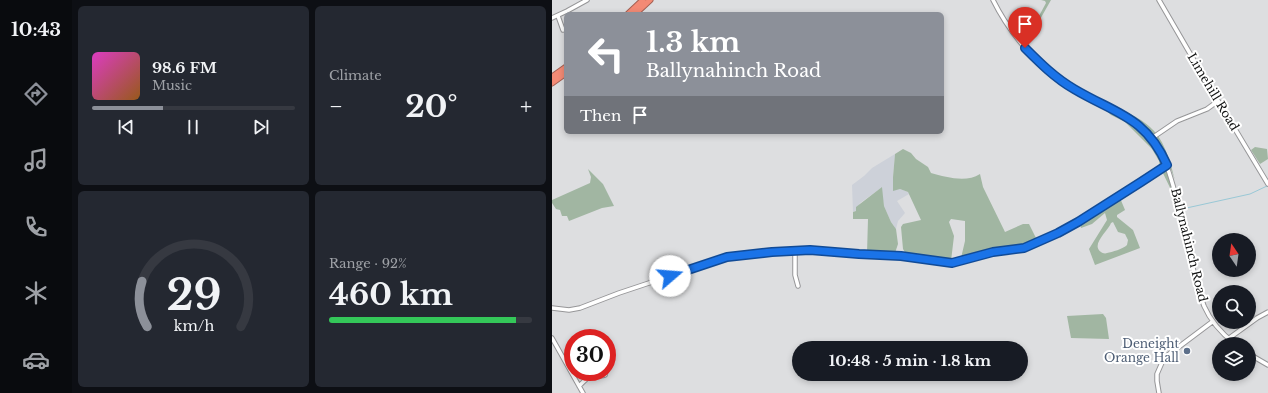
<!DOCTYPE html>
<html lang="en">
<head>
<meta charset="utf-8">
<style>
	:root { --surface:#171b24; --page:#242831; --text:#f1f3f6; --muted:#9ea1a6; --line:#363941; --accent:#8c9099 }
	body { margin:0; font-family:"Libre Baskerville",serif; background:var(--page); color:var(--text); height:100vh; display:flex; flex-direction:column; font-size:15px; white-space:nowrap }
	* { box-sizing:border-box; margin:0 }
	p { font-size:13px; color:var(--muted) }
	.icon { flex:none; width:22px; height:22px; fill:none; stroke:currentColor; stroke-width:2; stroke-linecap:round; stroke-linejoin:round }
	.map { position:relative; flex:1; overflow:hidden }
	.side { display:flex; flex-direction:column; gap:6px; padding:6px; background:#0d0f14; width:480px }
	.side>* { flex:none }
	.hud { position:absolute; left:12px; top:12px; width:380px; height:122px; border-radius:6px; box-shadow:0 2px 6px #0003; background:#8c9099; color:#fff; overflow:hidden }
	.needle { width:26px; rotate:347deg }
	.tools { position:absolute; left:660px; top:233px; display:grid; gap:8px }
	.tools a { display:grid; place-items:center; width:44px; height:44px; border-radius:50%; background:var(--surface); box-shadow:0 2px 6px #0003; font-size:20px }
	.speed { position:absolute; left:12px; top:329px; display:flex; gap:8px; font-size:20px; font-weight:700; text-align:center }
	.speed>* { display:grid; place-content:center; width:52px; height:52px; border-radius:50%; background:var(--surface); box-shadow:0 2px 6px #0003; line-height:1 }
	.speed .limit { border:6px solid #d22; background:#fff; color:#111 }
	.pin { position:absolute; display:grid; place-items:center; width:34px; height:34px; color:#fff; margin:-41px -17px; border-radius:50% 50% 50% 0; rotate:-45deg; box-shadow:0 0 4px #0007 }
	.pin .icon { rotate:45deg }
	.me { position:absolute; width:44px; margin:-22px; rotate:72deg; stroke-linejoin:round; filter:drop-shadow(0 0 3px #0008) }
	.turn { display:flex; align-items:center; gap:14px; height:84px; padding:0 16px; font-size:18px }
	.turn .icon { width:52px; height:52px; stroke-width:2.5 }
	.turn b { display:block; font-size:28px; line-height:34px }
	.then { display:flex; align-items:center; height:38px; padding:0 16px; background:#0003; gap:8px; font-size:15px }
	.big { font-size:30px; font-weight:800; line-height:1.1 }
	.side .widget { flex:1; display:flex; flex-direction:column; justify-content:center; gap:6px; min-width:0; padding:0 14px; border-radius:6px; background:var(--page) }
	.side .dial { align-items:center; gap:0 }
	.dial svg { height:104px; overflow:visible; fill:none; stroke:var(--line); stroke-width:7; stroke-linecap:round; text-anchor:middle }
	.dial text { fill:var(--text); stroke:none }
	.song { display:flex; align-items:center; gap:12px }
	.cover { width:48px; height:48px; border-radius:6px; background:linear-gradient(135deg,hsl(310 70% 55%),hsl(30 70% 35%)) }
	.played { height:4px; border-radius:2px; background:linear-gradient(90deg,var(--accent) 35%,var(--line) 35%) }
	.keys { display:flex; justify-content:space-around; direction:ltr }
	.heat { display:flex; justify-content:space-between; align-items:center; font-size:22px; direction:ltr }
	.charge { height:6px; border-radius:3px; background:linear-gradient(90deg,#34c759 92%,var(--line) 0) }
	.side .tiles { flex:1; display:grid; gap:6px; grid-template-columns:repeat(2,1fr) }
	.trip { position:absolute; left:240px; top:341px; width:236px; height:40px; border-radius:20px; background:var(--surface); box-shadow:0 2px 6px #0003; font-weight:800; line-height:40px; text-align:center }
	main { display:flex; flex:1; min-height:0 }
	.tab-bar { display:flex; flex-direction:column; width:72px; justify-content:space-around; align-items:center; background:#090b0e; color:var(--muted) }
	.tab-bar .icon { width:28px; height:28px }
	.tab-bar .active { color:var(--accent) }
	.tab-bar b { font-size:18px; color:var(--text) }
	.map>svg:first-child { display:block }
	.built { fill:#cdd1d9 }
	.green { fill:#a1b6a2; fill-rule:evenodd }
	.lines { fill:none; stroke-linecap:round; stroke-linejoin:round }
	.stream { stroke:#99c8d6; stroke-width:1 }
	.minor-casing { stroke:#969698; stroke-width:5.5 }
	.highway-casing { stroke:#a46053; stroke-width:7 }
	.minor { stroke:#fff; stroke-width:3.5 }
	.highway { stroke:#f38a75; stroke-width:5 }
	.route-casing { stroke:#114b97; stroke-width:10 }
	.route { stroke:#1a73e8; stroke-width:7 }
	.service-dot { fill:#5c6f8a; stroke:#fff; stroke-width:1.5 }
	.labels { text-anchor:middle; stroke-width:4; stroke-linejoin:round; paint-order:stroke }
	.street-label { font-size:12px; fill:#121313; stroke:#fff }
	.service-label { font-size:12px; fill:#4e5e75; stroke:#fff; text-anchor:end }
</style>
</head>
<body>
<main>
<nav class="tab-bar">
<b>10:43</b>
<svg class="icon active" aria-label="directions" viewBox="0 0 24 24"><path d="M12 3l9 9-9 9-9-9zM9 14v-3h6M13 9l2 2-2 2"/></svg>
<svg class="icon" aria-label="music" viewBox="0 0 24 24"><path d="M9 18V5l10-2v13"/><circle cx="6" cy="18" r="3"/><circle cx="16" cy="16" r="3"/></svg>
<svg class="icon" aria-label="phone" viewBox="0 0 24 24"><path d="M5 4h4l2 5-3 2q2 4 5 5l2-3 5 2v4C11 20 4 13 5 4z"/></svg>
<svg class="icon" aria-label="climate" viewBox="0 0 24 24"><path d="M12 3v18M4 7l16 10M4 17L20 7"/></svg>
<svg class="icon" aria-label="car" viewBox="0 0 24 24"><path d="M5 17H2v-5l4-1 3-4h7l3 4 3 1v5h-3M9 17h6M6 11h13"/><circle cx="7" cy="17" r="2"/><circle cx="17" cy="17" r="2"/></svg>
</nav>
<section class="side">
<div class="tiles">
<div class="widget">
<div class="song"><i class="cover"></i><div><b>98.6 FM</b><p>Music</p></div></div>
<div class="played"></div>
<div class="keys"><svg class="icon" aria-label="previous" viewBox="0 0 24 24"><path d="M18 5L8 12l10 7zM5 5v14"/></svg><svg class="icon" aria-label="pause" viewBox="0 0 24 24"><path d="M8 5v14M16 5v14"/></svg><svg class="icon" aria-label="next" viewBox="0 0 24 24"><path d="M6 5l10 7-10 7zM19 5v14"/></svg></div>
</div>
<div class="widget"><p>Climate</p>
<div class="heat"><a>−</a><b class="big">20°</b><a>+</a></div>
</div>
<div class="widget dial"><svg viewBox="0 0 100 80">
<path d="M14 69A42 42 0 1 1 86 69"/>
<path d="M14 69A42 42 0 0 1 10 34" stroke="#8c9099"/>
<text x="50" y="56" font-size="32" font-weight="700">29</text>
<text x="50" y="72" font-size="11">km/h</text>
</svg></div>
<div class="widget"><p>Range · 92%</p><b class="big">460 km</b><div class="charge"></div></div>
</div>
</section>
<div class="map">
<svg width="716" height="393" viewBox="0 0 716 393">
	<rect width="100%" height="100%" fill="#dddee0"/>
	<path class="built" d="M343 154 341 177V190L348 189 356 192 357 194 345 201 353 213 346 221 344 229 339 222 332 206 329 188 308 203 304 211 301 212 300 185 312 176 320 168Z"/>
	<path class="green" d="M489 0H499L474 44 473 42 476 34V26L482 19 487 16 494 3 493 1Z
		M551 101C599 123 610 127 623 180 617 164 611 146 598 133 585 119 568 111 551 101Z
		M549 106C595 126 610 148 622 196L608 167 607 161 600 149 573 122 559 115Z
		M703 147 715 149 716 159 708 164 699 150Z
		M351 149 359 153 364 159 376 167 379 173C394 177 414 183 428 174L431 187 453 232 471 224H477L485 240 469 246 444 249 409 258 413 241V221L399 219 397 222 402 236 399 261 354 254 351 249 349 227 351 224 369 220 356 192 348 189 341 191V177L343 154Z
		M36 169 51 184 62 206 50 208 17 221 15 216H10L8 210 4 209 0 203V200L38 183 39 177Z
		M330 187 332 206 339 222 344 229 346 244 343 253H315L316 219H301V212L304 211V207Z
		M568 198 573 210 565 215V217L581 230 588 248 543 265 537 249 555 220 553 213 540 224 529 228 528 223ZM561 222 566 232 573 234 576 240 575 245C571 249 560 252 555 253 553 254 550 253 549 252 538 245 557 230 559 223Z
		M551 314 554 318 557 339 519 338 515 316Z"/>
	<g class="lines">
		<path class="stream" d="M630 209 698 194 715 186"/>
		<g class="minor-casing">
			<path id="minor" d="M441 0C459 36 489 71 524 90 550 104 581 115 600 139 614 157 619 178 625 200 634 235 640 272 652 306 659 322 669 333 683 344
				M607 0 647 69 716 184
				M6 16 11 30
				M0 18 15 11 35 0
				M600 138 625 121 655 109 666 101
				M243 250V275L246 286
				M0 308 17 310 28 308 67 293 175 257 187 255 220 251 258 250 307 254 349 256 400 263 441 252 472 248 506 233 526 222 589 183 615 165
				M0 338 31 393
				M676 339 705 318 716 312
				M697 354 716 365
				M27 386C32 382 36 375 43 375 47 375 49 377 53 375
				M607 393 605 381V374L612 358 660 322"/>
		</g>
		<g class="highway-casing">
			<path id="highway" d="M76 14 91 0
				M83 14 98 0
				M0 77 14 67
				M0 83 14 73"/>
		</g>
		<use href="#minor" class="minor"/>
		<use href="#highway" class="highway"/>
	</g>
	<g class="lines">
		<g class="route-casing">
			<path id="route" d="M118 276 175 257 220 252 258 250 307 254 349 256 400 263 441 252 472 248 506 233 526 222 589 182 615 165C593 116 564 114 522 89 503 78 488 63 473 48"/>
		</g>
		<use href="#route" class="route"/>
	</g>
	<circle class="service-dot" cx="635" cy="351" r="4"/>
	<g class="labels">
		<g class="street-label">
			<text transform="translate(661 92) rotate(59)" y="4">Limehill Road</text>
			<text transform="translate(637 245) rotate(76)" y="4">Ballynahinch Road</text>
		</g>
		<g class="service-label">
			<text x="627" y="348">Deneight<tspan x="627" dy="14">Orange Hall</tspan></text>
		</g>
	</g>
</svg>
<div class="tools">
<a><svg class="needle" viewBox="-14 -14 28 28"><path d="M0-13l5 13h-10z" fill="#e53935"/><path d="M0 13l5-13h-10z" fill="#9ea1a6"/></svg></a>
<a><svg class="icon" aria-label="search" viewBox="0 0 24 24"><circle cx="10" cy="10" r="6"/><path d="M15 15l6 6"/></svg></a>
<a><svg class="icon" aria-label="layers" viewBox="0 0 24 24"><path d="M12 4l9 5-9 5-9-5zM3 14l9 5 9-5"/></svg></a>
</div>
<div class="speed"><div class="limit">30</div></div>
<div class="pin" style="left:473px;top:48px;background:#d93025"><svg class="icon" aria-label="arrive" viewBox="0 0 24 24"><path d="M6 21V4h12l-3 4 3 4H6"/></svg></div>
<svg class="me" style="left:118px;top:276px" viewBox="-20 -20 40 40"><circle r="19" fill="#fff"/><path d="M0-13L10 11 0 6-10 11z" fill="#1a73e8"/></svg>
<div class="trip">10:48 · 5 min · 1.8 km</div>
<div class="hud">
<div class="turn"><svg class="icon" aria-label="left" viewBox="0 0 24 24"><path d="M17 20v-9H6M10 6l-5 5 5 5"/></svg><div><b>1.3 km</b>Ballynahinch Road</div></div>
<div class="then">Then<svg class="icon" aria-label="arrive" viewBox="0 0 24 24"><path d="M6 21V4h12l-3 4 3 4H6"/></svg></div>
</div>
</div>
</main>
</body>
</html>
